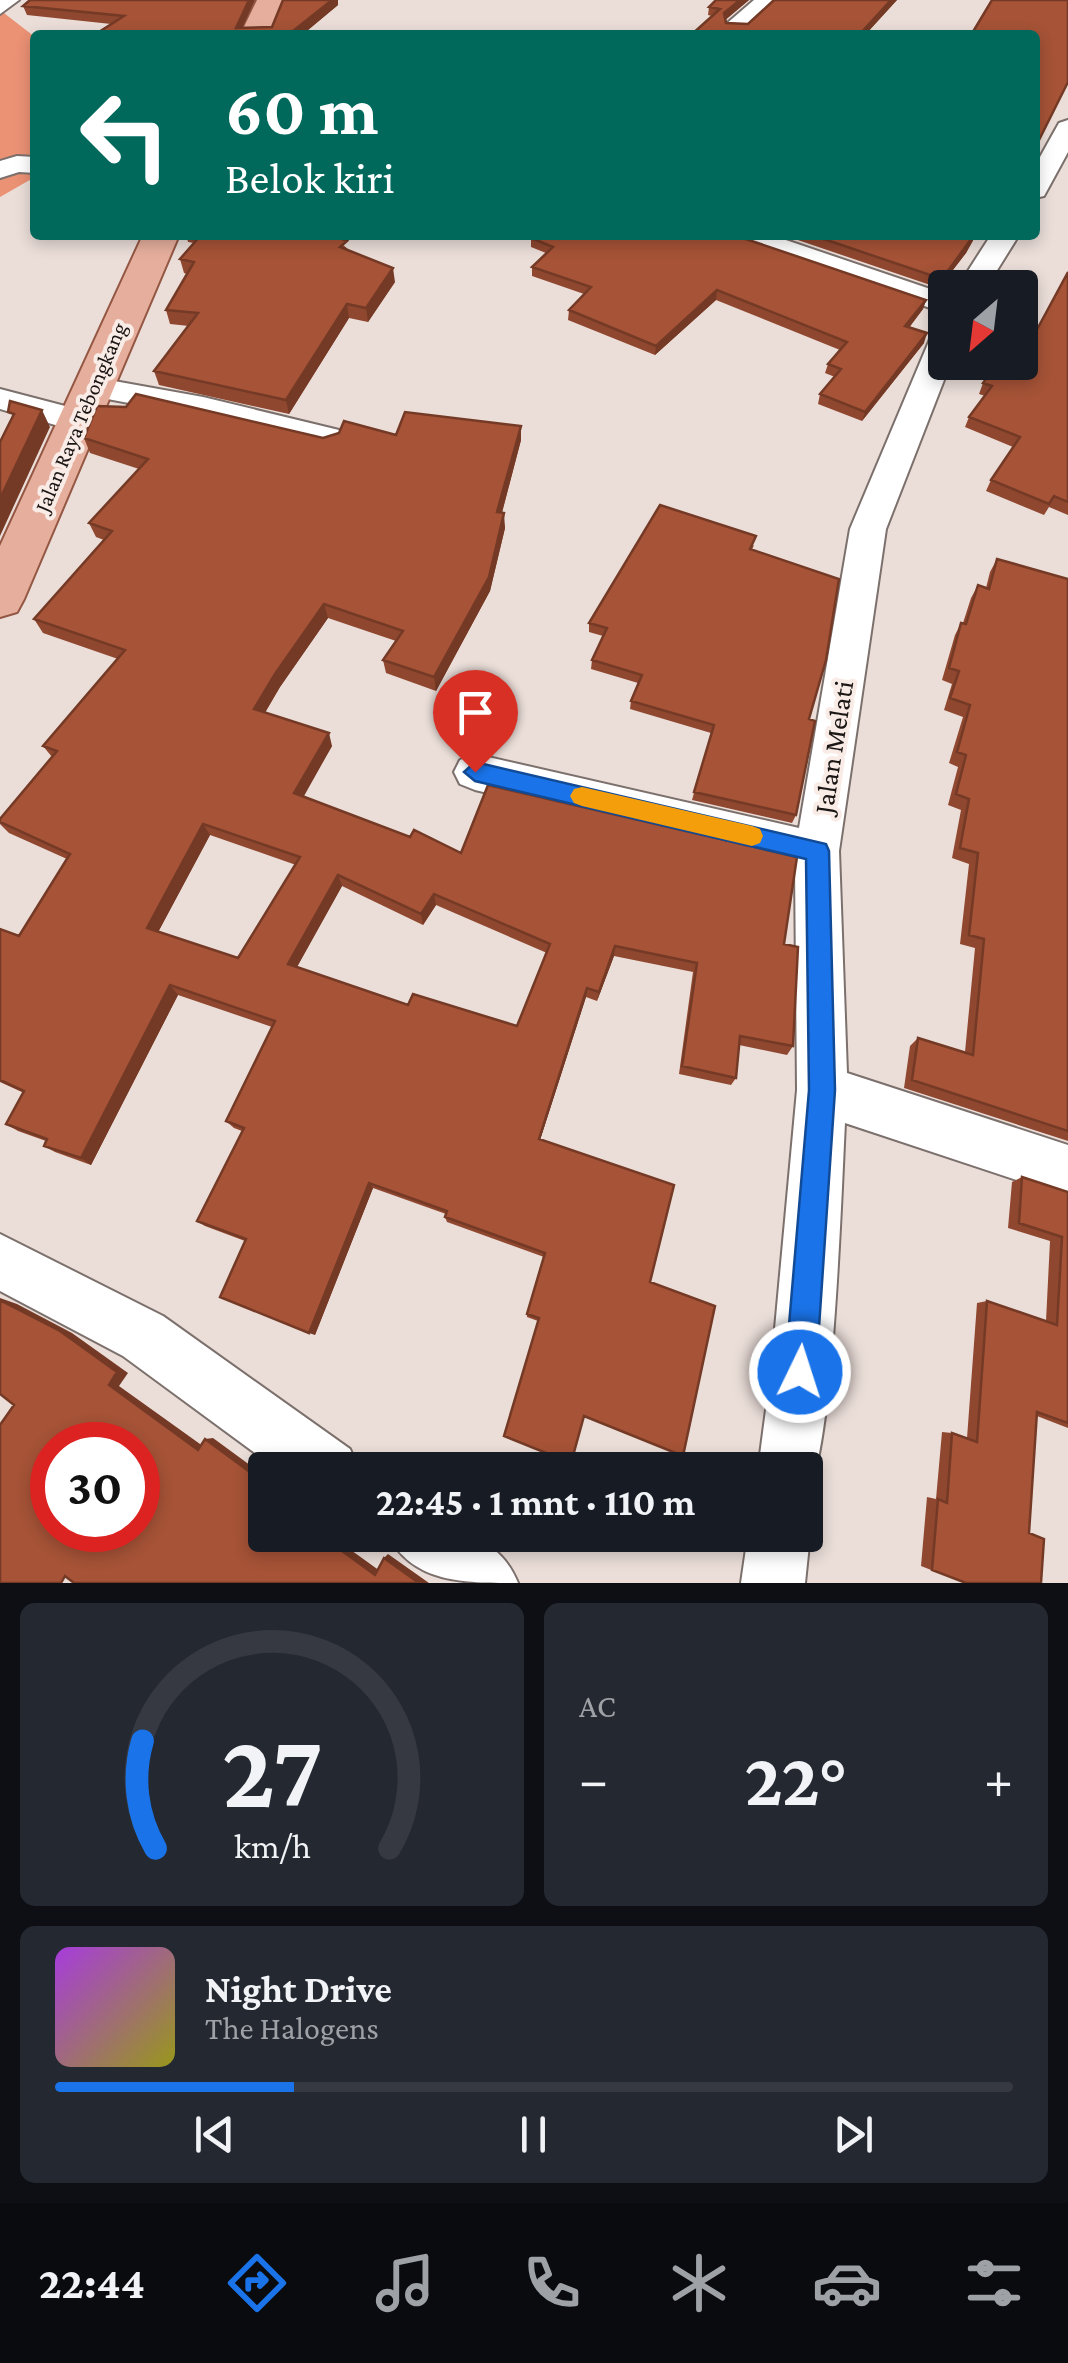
<!DOCTYPE html>
<html lang="id">
<head>
<meta charset="utf-8">
<style>
	:root { --surface:#171b24; --page:#242831; --text:#f1f3f6; --muted:#9ea1a6; --line:#363941; --accent:#1a73e8 }
	body { margin:0; font-family:"Crimson Pro",serif; background:var(--page); color:var(--text); height:100vh; display:flex; flex-direction:column; font-size:38px; white-space:nowrap }
	* { box-sizing:border-box; margin:0 }
	p { font-size:32px; color:var(--muted) }
	.icon { flex:none; width:55px; height:55px; fill:none; stroke:currentColor; stroke-width:2; stroke-linecap:round; stroke-linejoin:round }
	.map { position:relative; height:1583px; overflow:hidden }
	.drawer { display:flex; flex-direction:column; gap:20px; padding:20px; background:#0d0f14; flex:1 }
	.drawer>* { flex:none }
	.hud { position:absolute; left:30px; top:30px; width:1010px; height:210px; border-radius:10px; box-shadow:0 5px 15px #0003; background:#00695c; color:#fff; overflow:hidden }
	.needle { width:65px; rotate:208deg }
	.tools { position:absolute; left:928px; top:270px; display:grid; gap:20px }
	.tools a { display:grid; place-items:center; width:110px; height:110px; border-radius:10px; background:var(--surface); box-shadow:0 5px 15px #0003; font-size:50px }
	.speed { position:absolute; left:30px; top:1422px; display:flex; gap:20px; font-size:50px; font-weight:700; text-align:center }
	.speed>* { display:grid; place-content:center; width:130px; height:130px; border-radius:50%; background:var(--surface); box-shadow:0 5px 15px #0003; line-height:1 }
	.speed .limit { border:15px solid #d22; background:#fff; color:#111 }
	.pin { position:absolute; display:grid; place-items:center; width:85px; height:85px; color:#fff; margin:-102px -42px; border-radius:50% 50% 50% 0; rotate:-45deg; box-shadow:0 0 10px #0007 }
	.pin .icon { rotate:45deg }
	.me { position:absolute; width:110px; margin:-55px; rotate:4deg; stroke-linejoin:round; filter:drop-shadow(0 0 8px #0008) }
	.turn { display:flex; align-items:center; gap:35px; height:210px; padding:0 30px; font-size:45px }
	.turn .icon { width:130px; height:130px; stroke-width:2.5 }
	.turn b { display:block; font-size:70px; line-height:85px }
	.big { font-size:75px; font-weight:700; line-height:1.1 }
	.drawer .widget { flex:1; display:flex; flex-direction:column; justify-content:center; gap:15px; min-width:0; padding:0 35px; border-radius:15px; background:var(--page) }
	.drawer .dial { align-items:center; gap:0 }
	.dial svg { height:260px; overflow:visible; fill:none; stroke:var(--line); stroke-width:7; stroke-linecap:round; text-anchor:middle }
	.dial text { fill:var(--text); stroke:none }
	.song { display:flex; align-items:center; gap:30px }
	.cover { width:120px; height:120px; border-radius:15px; background:linear-gradient(135deg,hsl(280 70% 55%),hsl(60 70% 35%)) }
	.played { height:10px; border-radius:5px; background:linear-gradient(90deg,var(--accent) 25%,var(--line) 25%) }
	.keys { display:flex; justify-content:space-around; direction:ltr }
	.heat { display:flex; justify-content:space-between; align-items:center; font-size:55px; direction:ltr }
	.drawer .tiles { flex:1; display:grid; gap:20px; grid-template-columns:1fr 1fr }
	.widget:last-child { grid-column:span 2 }
	.trip { position:absolute; left:248px; top:1452px; width:575px; height:100px; border-radius:10px; background:var(--surface); box-shadow:0 5px 15px #0003; font-weight:700; line-height:100px; text-align:center }
	.dock { display:flex; height:160px; justify-content:space-around; align-items:center; background:#090b0e; color:var(--muted) }
	.dock .icon { width:70px; height:70px }
	.dock .selected { color:var(--accent) }
	.dock b { font-size:45px; color:var(--text) }
	.map>svg:first-child { display:block }
	.forest { fill:#eb9174 }
	.lines { fill:none; stroke-linecap:round; stroke-linejoin:round }
	.minor-casing { stroke:#7c706c; stroke-width:4 }
	.primary-casing { stroke:#945743; stroke-width:4 }
	.minor { fill:#fff; fill-rule:evenodd }
	.primary { fill:#e6af9d; fill-rule:evenodd }
	.wall { fill:#8f472f; fill-rule:evenodd }
	.shaded-wall { fill:#743a26 }
	.building { fill:#a65337; stroke:#743a26; stroke-width:2.5; fill-rule:evenodd }
	.route { fill:#1a73e8; stroke:#114b97; stroke-width:2.5 }
	.slow { fill:#f59e0b }
	.labels { text-anchor:middle; stroke-width:8; stroke-linejoin:round; paint-order:stroke }
	.far-street-label { font-size:22px; fill:#1a1614; stroke:#f9ebe6 }
	.street-label { font-size:28px; fill:#1a1614; stroke:#f9ebe6 }
</style>
</head>
<body>
<div class="map">
<svg width="1068" height="1583" viewBox="0 0 1068 1583">
	<rect width="100%" height="100%" fill="#ebded9"/>
	<path class="forest" d="M0 10 35 37V177L0 197Z"/>
	<g class="lines">
		<g class="minor-casing">
			<path id="minor" d="M0 0H19L0 14Z
				M754 0H778L744 30H728L725 25Z
				M1068 120V152L1044 196 1035 198V166L1059 123Z
				M17 156 35 157V173L19 172 0 178V161Z
				M730 235H771L945 294V313L734 241Z
				M991 235H1019L986 288H957Z
				M945 330V362H951L886 529 839 851 847 1073 1068 1145V1197L845 1123C842 1177 833 1470 805 1493V1470H758L771 1372 797 1090 795 865 475 790 460 784 454 772 460 760 475 754 799 828 850 529 930 339 934 332Z
				M92 377 203 397 339 430 344 438 339 446 327 449 203 417 81 394 76 387 81 380Z
				M0 389 88 412 92 420 88 428 76 431 0 409Z
				M0 1234 163 1316 350 1449 359 1470H278L123 1356 0 1291Z
				M805 1523 810 1535 805 1583H741L748 1535H805Z
				M388 1535C442 1535 493 1523 518 1583 463 1583 413 1583 388 1535Z"/>
		</g>
		<g class="primary-casing">
			<path id="primary" d="M257 0H285L270 35H240Z
				M143 235H179L24 599 17 612 0 617V546Z"/>
		</g>
		<use href="#minor" class="minor"/>
		<use href="#primary" class="primary"/>
	</g>
	<path class="wall" d="M283 0H338V5L302 35H100L99 32 111 24 27 15 23 6 242 28 272 27Z
		M716 0H749L725 20 726 23 748 24 774 0H897L865 35H691L712 16 708 15 709 7Z
		M186 235H332L349 250 395 282 368 322 349 318 289 414 159 385 154 371 189 326 170 324 166 310 187 274 184 273 180 259 194 243 188 242Z
		M783 235H976L966 253 939 288Z
		M531 238 926 300 923 309 909 328 924 343 862 421 818 404 820 394 835 377 825 373 828 364 840 350 716 300 655 355 568 320 569 310 584 294 532 276V267L546 253 531 247Z
		M1068 272V515L1049 507 1044 515 986 491 991 480 1013 447 965 427 969 417 985 396 979 394 983 383 1034 335Z
		M521 426V440L502 513 505 528 490 591 436 691 386 673 383 660 396 641 328 618 280 687 265 713 332 746 303 796 410 837 461 853 784 944 793 1046 787 1055 739 1045 736 1078 731 1085 679 1074 693 972 614 956 597 1001 586 997 540 1140 674 1185 538 1321 527 1317V1314L544 1257 447 1222 445 1217 446 1214 373 1188 315 1335 245 1241 205 1226 197 1221 242 1131 234 1128 226 1121 272 1027 178 995 91 1165 55 1152 44 1146 46 1141 18 1131 6 1124 24 1093 0 1082V929L19 936 67 859 9 833 0 824V819L52 757 43 746 118 659 43 633 34 619 104 540 96 537 89 523 139 469 90 453 84 438H323L396 435ZM210 835 296 865 238 958 158 932ZM342 886 423 925 436 905 547 953 517 1026 408 1005 297 967Z
		M754 545 752 550 809 719 796 815 792 823 692 800 711 733 630 709 631 701 638 683 591 669 592 660 603 636 589 632V623Z
		M997 559 1068 579V1141L904 1088 910 1046 918 1038 965 1052 975 948 960 944 969 864 952 858 961 810 948 805 958 767 949 763 963 717 944 710 952 684 942 680 955 635 961 623H963L971 598 978 585 986 588 990 572Z
		M1022 1177 1068 1192V1428L1037 1416 1029 1533 1041 1583H964L921 1566 927 1497 936 1499 942 1432 952 1433 967 1438 977 1303 987 1301 1046 1321 1050 1241 1008 1228 1012 1182Z"/>
	<path class="shaded-wall" d="M249 0H255L239 35 236 28Z
		M332 0H338V5L302 35H288Z
		M740 0H749L723 22 724 13Z
		M891 0H897L865 35H859Z
		M974 235H976L966 253 939 288 942 279Z
		M393 268 395 282 368 322 366 308Z
		M717 290 716 300 655 355 656 346Z
		M926 300 923 309 902 336 905 326Z
		M347 304 349 318 289 414 286 400Z
		M927 333 924 343 862 421 865 412Z
		M42 410 50 427 0 536V499Z
		M521 426V440L498 527 497 512Z
		M504 513 505 528 490 591 436 691 434 677Z
		M324 604 328 618 280 687 259 722 254 709 275 674Z
		M329 733 332 746 299 805 294 793Z
		M203 824 210 835 155 938 147 928Z
		M338 875 342 886 293 974 288 964Z
		M434 894 436 905 423 925 421 914Z
		M615 946 614 956 597 1001 599 992Z
		M170 985 178 995 91 1165 81 1158Z
		M587 988 586 997 538 1146 539 1139Z
		M369 1183 373 1188 315 1335 309 1333Z
		M0 1298 17 1304 72 1333 128 1373 119 1386 207 1449 198 1450 109 1385 0 1300Z
		M213 1438 265 1476V1483L205 1439Z
		M320 1535H330L380 1571 375 1575Z
		M388 1554 429 1583H419L384 1558Z"/>
	<path class="building" d="M30 0H249L236 28 272 27 283 0H332L288 35H113L99 32 124 16 23 6Z
		M716 0H740L724 13 726 23 748 24 774 0H891L859 35H691L720 9 709 7Z
		M992 0H1068V82L1039 140 1035 139V35H971Z
		M201 235H332L347 241 340 247 393 268 366 308 347 304 286 400 154 371 198 313 166 310 194 262 180 259Z
		M534 235H734L926 300 905 326 927 333 865 412 820 394 841 369 828 364 847 342 717 290 656 346 569 310 591 287 532 267 553 247 531 238Z
		M812 235H974L942 279Z
		M1068 272V502L1054 496 1049 504 991 480 1020 437 969 417 992 386 983 383 998 362H1020V332L1021 330 1034 335Z
		M136 394 323 438 339 433 344 421 396 435 405 412 521 426 497 512 504 513 489 577 434 677 383 660 403 631 324 604 275 674 254 709 329 733 294 793 410 837 414 830 461 853 488 785 797 857 784 944 798 947 793 1046 740 1036 736 1078 682 1066 697 963 615 946 599 992 587 988 539 1139 674 1185 650 1282 715 1306 683 1456 584 1416 571 1463 504 1436 539 1318 527 1314 545 1253 445 1217 447 1211 369 1183 309 1333 220 1297 246 1239 197 1221 244 1128 226 1121 275 1021 170 985 81 1158 44 1146 47 1139 6 1124 24 1091 0 1080V929L19 936 70 854 0 822V819L57 751 43 746 125 650 34 619 112 531 89 523 148 459 84 438 97 406 126 407ZM203 824 300 857 238 958 147 928ZM338 875 421 914 434 894 550 944 517 1026 413 994 408 1005 288 964Z
		M10 401 42 410 0 499V442L14 414 8 412Z
		M660 505 756 536 750 549 839 579 826 660 809 719 815 721 796 815 694 792 714 725 631 701 642 675 592 660 607 628 589 623Z
		M997 559 1068 579V1131L912 1080 918 1038 973 1055 984 939 969 935 978 853 960 848 969 799 956 794 966 755 957 752 970 705 950 698 959 671 949 668 961 623 966 624 978 585 989 589Z
		M1022 1177 1068 1192V1423L1037 1412 1029 1533 1044 1539 1041 1583H966L932 1570 938 1499 947 1503 952 1433 977 1442 987 1301 1057 1325 1062 1237 1019 1223Z
		M0 1300 60 1331 117 1372 109 1385 198 1450 205 1439 265 1483 261 1492 265 1495V1535H320L375 1575 384 1558 419 1583H74L65 1576 61 1583H0V1425L14 1405 0 1394ZM52 1445H138V1530H52Z"/>
	<path class="route" d="M475 762 826 844 829 851 835 1090 816 1372 811 1383 800 1387 789 1383 785 1372 809 1090 806 859 475 781 464 772Z"/>
	<path class="slow" d="M582 787 752 826 760 829 763 836 760 843 752 846 582 806 574 803 570 796 574 789Z"/>
	<g class="labels">
		<g class="far-street-label">
			<text transform="translate(80 417) rotate(-67)" y="8">Jalan Raya Tebongkang</text>
		</g>
		<g class="street-label">
			<text transform="translate(833 747) rotate(-81)" y="10">Jalan Melati</text>
		</g>
	</g>
</svg>
<div class="tools">
<a><svg class="needle" viewBox="-14 -14 28 28"><path d="M0-13l5 13h-10z" fill="#e53935"/><path d="M0 13l5-13h-10z" fill="#9ea1a6"/></svg></a>
</div>
<div class="speed"><div class="limit">30</div></div>
<div class="pin" style="left:475px;top:772px;background:#d93025"><svg class="icon" aria-label="arrive" viewBox="0 0 24 24"><path d="M6 21V4h12l-3 4 3 4H6"/></svg></div>
<svg class="me" style="left:800px;top:1372px" viewBox="-20 -20 40 40"><circle r="17" fill="#1a73e8" stroke="#fff" stroke-width="3"/><path d="M0-11L8 9 0 5-8 9z" fill="#fff"/></svg>
<div class="trip">22:45 · 1 mnt · 110 m</div>
<div class="hud">
<div class="turn"><svg class="icon" aria-label="left" viewBox="0 0 24 24"><path d="M17 20v-9H6M10 6l-5 5 5 5"/></svg><div><b>60 m</b>Belok kiri</div></div>
</div>
</div>
<section class="drawer">
<div class="tiles">
<div class="widget dial"><svg viewBox="0 0 100 80">
<path d="M14 69A42 42 0 1 1 86 69"/>
<path d="M14 69A42 42 0 0 1 10 36" stroke="#1a73e8"/>
<text x="50" y="56" font-size="32" font-weight="700">27</text>
<text x="50" y="72" font-size="11">km/h</text>
</svg></div>
<div class="widget"><p>AC</p>
<div class="heat"><a>−</a><b class="big">22°</b><a>+</a></div>
</div>
<div class="widget">
<div class="song"><i class="cover"></i><div><b>Night Drive</b><p>The Halogens</p></div></div>
<div class="played"></div>
<div class="keys"><svg class="icon" aria-label="previous" viewBox="0 0 24 24"><path d="M18 5L8 12l10 7zM5 5v14"/></svg><svg class="icon" aria-label="pause" viewBox="0 0 24 24"><path d="M8 5v14M16 5v14"/></svg><svg class="icon" aria-label="next" viewBox="0 0 24 24"><path d="M6 5l10 7-10 7zM19 5v14"/></svg></div>
</div>
</div>
</section>
<nav class="dock">
<b>22:44</b>
<svg class="icon selected" aria-label="directions" viewBox="0 0 24 24"><path d="M12 3l9 9-9 9-9-9zM9 14v-3h6M13 9l2 2-2 2"/></svg>
<svg class="icon" aria-label="music" viewBox="0 0 24 24"><path d="M9 18V5l10-2v13"/><circle cx="6" cy="18" r="3"/><circle cx="16" cy="16" r="3"/></svg>
<svg class="icon" aria-label="phone" viewBox="0 0 24 24"><path d="M5 4h4l2 5-3 2q2 4 5 5l2-3 5 2v4C11 20 4 13 5 4z"/></svg>
<svg class="icon" aria-label="climate" viewBox="0 0 24 24"><path d="M12 3v18M4 7l16 10M4 17L20 7"/></svg>
<svg class="icon" aria-label="car" viewBox="0 0 24 24"><path d="M5 17H2v-5l4-1 3-4h7l3 4 3 1v5h-3M9 17h6M6 11h13"/><circle cx="7" cy="17" r="2"/><circle cx="17" cy="17" r="2"/></svg>
<svg class="icon" aria-label="filters" viewBox="0 0 24 24"><path d="M4 7h16M4 17h16"/><circle cx="9" cy="7" r="2"/><circle cx="15" cy="17" r="2"/></svg>
</nav>
</body>
</html>
